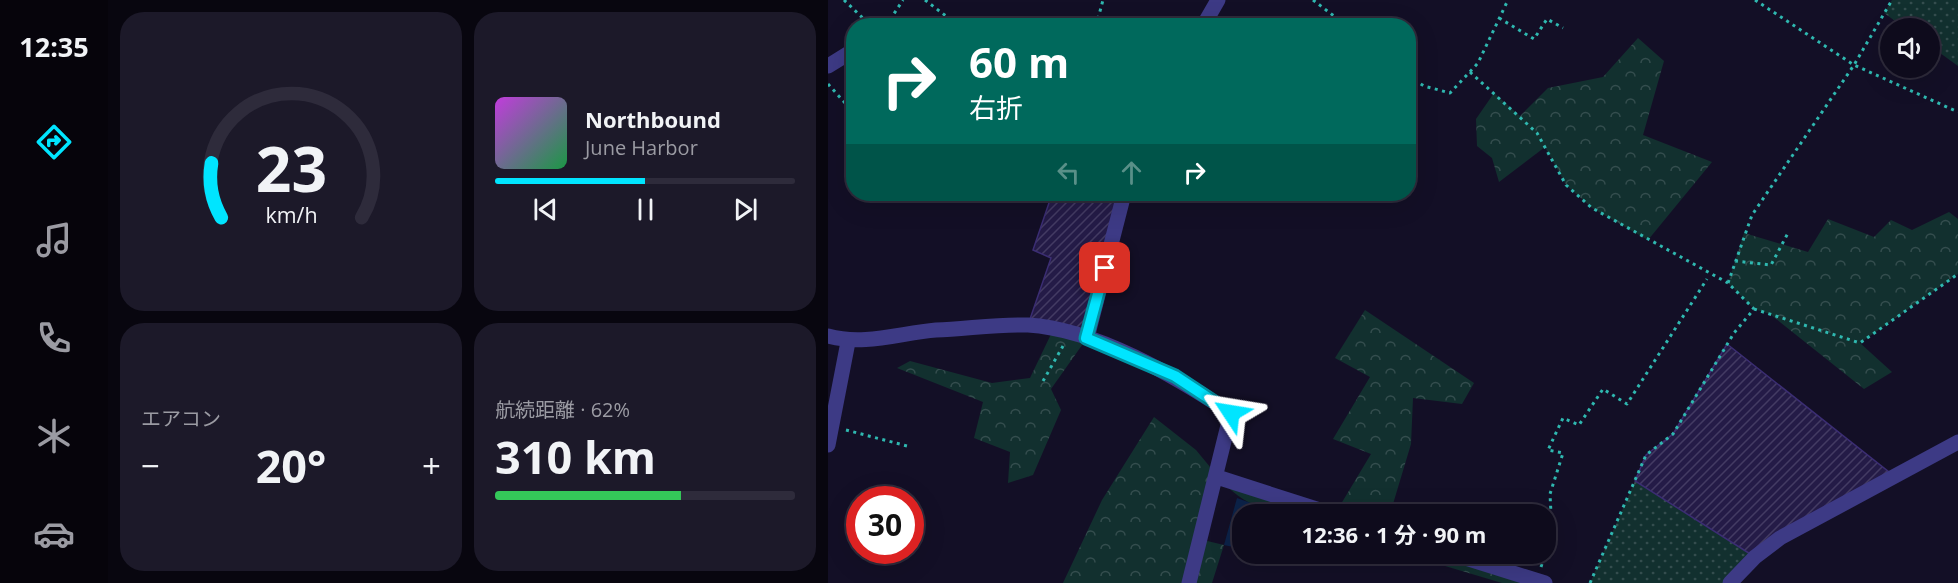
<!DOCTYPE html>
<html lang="ja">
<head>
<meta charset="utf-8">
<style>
	:root { --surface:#0e0b1c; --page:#1c1929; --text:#f1f3f6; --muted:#9b9ba3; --line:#2e2b3b; --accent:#00e5ff }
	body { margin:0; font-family:"Open Sans","Noto Sans JP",sans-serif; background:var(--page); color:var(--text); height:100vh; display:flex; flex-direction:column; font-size:22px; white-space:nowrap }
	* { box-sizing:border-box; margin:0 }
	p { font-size:20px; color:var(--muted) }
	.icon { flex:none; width:33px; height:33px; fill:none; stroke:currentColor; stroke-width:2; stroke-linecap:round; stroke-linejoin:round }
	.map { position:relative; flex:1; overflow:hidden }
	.side { display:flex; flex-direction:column; gap:12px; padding:12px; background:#08060f; width:720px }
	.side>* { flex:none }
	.guide { position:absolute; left:18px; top:18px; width:570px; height:183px; border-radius:24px; box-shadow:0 6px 24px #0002,0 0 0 2px var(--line); background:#00695c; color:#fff; overflow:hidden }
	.fabs { position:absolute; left:1052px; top:18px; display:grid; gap:12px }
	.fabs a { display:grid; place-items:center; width:60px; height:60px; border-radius:50%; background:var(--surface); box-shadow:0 6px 24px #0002,0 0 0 2px var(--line); font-size:30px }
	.speed { position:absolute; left:18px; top:486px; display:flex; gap:12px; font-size:30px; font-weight:700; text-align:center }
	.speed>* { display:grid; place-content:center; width:78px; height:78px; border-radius:50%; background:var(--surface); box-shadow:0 6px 24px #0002,0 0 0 2px var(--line); line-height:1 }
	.speed .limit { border:9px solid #d22; background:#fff; color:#111 }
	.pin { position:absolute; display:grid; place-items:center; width:51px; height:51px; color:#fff; margin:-26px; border-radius:12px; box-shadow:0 3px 9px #0006 }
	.me { position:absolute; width:66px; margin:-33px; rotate:303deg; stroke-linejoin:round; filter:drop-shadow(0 0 4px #0008) }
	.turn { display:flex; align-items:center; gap:21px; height:126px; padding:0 24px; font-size:27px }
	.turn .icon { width:78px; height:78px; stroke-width:2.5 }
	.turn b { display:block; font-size:42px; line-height:51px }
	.lanes { display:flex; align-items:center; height:57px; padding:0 24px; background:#0003; justify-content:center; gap:30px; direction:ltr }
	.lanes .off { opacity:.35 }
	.big { font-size:45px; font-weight:700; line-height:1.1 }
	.side .card { flex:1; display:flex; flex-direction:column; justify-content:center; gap:9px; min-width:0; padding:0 21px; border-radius:24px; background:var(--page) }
	.side .dial { align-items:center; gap:0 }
	.dial svg { height:156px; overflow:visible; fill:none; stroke:var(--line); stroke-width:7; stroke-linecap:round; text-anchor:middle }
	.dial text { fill:var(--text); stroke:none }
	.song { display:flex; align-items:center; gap:18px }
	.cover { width:72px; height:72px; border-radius:9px; background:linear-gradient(135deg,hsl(290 70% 55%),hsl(140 70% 35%)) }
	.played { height:6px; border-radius:3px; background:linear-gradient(90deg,var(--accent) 50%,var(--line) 50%) }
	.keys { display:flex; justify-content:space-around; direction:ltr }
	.heat { display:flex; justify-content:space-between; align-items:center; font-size:33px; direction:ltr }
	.charge { height:9px; border-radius:4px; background:linear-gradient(90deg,#34c759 62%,var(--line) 0) }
	.side .tiles { flex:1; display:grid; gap:12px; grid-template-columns:repeat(2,1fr) }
	.trip { position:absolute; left:404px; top:504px; width:324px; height:60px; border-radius:24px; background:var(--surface); box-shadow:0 6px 24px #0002,0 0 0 2px var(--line); font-weight:700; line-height:60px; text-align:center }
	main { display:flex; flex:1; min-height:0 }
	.dock { display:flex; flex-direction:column; width:108px; justify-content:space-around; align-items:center; background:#06040b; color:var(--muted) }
	.dock .icon { width:42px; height:42px }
	.dock .active { color:var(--accent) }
	.dock b { font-size:27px; color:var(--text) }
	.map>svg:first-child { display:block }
	.green { fill:url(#green-dots) }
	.forest { fill:url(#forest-crowns) }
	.water { fill:#0c2248 }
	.building { fill:url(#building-hatch); stroke:#3b2d73; stroke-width:1.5 }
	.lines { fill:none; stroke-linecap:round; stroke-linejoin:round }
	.path { stroke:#2fb8b0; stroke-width:3; stroke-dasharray:3 4.5; stroke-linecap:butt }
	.minor { stroke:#3d3a85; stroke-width:15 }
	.route-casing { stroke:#0095a6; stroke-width:15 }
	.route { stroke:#00e5ff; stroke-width:10 }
</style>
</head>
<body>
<main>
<nav class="dock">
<b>12:35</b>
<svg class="icon active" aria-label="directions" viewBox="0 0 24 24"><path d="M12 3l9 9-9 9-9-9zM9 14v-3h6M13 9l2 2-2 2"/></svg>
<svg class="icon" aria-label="music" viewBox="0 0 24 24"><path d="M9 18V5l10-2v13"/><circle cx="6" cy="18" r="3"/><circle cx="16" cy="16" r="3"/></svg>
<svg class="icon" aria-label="phone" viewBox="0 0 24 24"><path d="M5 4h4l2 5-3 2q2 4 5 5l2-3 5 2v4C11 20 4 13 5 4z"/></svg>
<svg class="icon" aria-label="climate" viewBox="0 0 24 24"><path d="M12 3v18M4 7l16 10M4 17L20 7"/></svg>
<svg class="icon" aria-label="car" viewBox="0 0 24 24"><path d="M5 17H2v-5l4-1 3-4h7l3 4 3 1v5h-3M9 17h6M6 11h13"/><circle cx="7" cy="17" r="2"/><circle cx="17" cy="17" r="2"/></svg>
</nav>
<section class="side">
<div class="tiles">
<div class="card dial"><svg viewBox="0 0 100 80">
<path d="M14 69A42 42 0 1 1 86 69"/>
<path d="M14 69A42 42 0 0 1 9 41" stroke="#00e5ff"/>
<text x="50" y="56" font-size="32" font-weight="700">23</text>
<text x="50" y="72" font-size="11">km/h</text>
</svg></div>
<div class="card">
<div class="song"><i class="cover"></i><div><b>Northbound</b><p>June Harbor</p></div></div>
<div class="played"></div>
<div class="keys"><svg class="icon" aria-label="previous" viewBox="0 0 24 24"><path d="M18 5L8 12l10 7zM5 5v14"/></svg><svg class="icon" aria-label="pause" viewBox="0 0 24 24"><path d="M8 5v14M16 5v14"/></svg><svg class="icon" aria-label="next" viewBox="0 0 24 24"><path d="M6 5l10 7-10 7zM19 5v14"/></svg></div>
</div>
<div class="card"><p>エアコン</p>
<div class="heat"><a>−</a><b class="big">20°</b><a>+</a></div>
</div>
<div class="card"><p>航続距離 · 62%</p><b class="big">310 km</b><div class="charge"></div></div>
</div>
</section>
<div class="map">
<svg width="1130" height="583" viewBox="0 0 1130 583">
	<defs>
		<pattern id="green-dots" width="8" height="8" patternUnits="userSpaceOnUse" patternTransform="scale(1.5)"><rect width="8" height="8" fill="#12302f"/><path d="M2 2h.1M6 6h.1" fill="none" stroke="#344d4e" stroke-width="1.8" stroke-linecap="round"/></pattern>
		<pattern id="forest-crowns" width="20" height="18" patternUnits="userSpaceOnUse" patternTransform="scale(1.5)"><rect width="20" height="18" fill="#12302f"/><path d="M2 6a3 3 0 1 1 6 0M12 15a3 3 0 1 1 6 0" fill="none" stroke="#344d4e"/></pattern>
		<pattern id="building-hatch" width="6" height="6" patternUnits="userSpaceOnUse" patternTransform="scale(1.5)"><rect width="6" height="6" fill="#241b47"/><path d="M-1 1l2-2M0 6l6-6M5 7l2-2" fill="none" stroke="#433b63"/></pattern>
	</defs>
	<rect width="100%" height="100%" fill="#130f26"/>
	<path class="green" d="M1064 0H1130V66L1101 45V28H1077L1056 13Z
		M807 481 927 557 902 583H762Z"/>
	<path class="forest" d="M810 38 836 61 815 135 884 162 820 240 764 208 738 185 717 147 671 182 664 158 649 146 648 119 666 93 692 116 720 88 775 77Z
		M1121 212 1130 219V274L1032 343 1064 372 1036 389 942 314 926 309 900 283 916 233 980 252 1000 219 1046 237 1063 220 1084 230Z
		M537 310 646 383 634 404 585 398 583 444 562 514H507L543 454 505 439 542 377 507 358Z
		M225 330 259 338 223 389 233 410 205 475 180 483 182 452 146 438 155 402 69 368 82 361 164 383 202 378Z
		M326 417 368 450 392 479 504 514C457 514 426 517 392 479L375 540 396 545 384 583H235L274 500Z
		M577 554H626L718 583H674Z"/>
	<path class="water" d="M409 498 453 514H414V549L396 545Z"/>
	<path class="building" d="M224 194H296L259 338 200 325 223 258 205 250Z
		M899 344 1066 476 927 557 807 481 818 455 845 434Z"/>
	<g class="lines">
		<path class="path" d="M16 0 43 26
			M97 0 131 26
			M485 0 519 26
			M927 0 1026 65 1130 112
			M671 18 706 39 719 19 735 28
			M58 26 75 0
			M268 26 275 0
			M642 72 709 133 738 185 764 208 900 283
			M580 76 596 86 622 93 650 63 680 0
			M0 84 18 104H26
			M907 261 943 265 960 233
			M926 309 1032 343 1130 274
			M215 381 235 346
			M18 430 83 447
			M713 567 724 533 722 494 735 453 720 450 735 418 751 425 775 389 799 404 879 279
			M762 583 818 455 845 434 906 333 926 309 900 283 924 215 1026 65 1064 0"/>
		<path class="minor" d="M375 26 390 0
			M0 66 26 50
			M0 336C36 346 72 333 108 330 138 329 170 324 200 325 268 329 347 376 403 413L361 583
			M259 338 296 194
			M0 445 20 342
			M389 477 504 514
			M625 554 717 583
			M902 583 927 557 952 538 1130 442"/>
	</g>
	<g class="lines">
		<g class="route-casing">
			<path id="route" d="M277 268 258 338 347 376 403 413"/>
		</g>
		<use href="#route" class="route"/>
	</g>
</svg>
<div class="fabs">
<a><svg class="icon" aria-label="sound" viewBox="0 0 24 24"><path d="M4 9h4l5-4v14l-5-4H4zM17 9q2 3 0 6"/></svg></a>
</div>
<div class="speed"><div class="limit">30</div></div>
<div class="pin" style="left:277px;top:268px;background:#d93025"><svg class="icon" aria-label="arrive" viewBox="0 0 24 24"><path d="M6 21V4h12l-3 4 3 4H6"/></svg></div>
<svg class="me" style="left:403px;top:413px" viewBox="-20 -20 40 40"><path d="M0-17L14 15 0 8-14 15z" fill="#00e5ff" stroke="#fff" stroke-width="4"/></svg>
<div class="trip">12:36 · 1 分 · 90 m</div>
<div class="guide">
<div class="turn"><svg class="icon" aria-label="right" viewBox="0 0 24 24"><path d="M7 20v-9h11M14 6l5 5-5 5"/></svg><div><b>60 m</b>右折</div></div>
<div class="lanes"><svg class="icon off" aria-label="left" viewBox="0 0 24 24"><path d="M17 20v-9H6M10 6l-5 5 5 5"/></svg><svg class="icon off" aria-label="ahead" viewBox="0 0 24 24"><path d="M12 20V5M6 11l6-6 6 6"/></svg><svg class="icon" aria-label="right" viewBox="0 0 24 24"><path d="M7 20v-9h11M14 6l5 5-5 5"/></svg></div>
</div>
</div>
</main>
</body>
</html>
